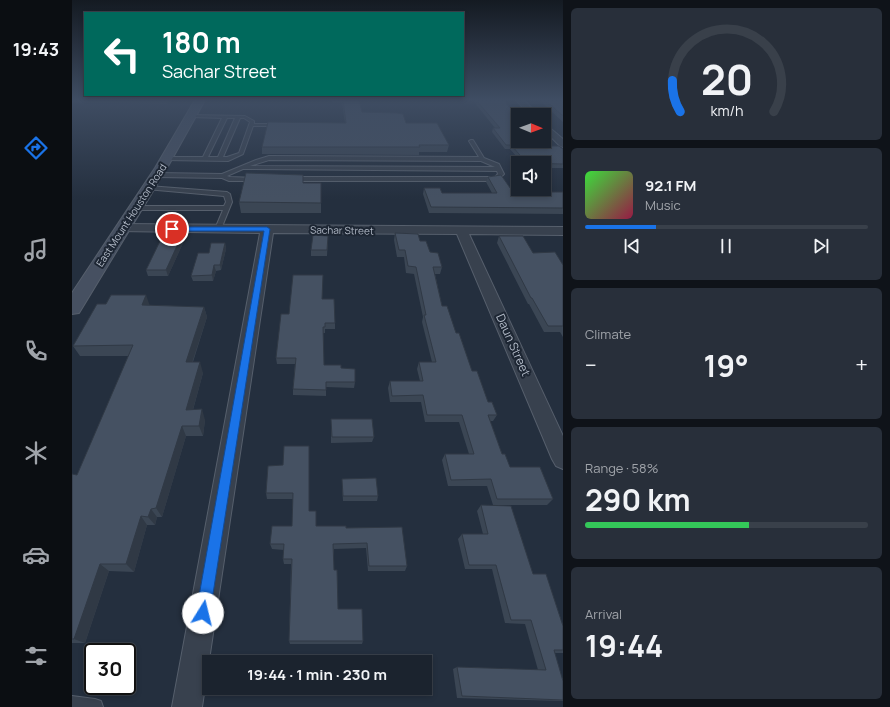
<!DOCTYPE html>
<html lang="en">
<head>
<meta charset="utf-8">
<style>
	:root { --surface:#1b232e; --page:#282f3a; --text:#f1f3f6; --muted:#a0a4aa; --line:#39404a; --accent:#1a73e8 }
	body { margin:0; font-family:Manrope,sans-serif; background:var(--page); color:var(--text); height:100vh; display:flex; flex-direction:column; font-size:15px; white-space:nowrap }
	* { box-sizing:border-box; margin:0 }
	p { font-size:13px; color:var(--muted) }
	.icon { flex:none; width:22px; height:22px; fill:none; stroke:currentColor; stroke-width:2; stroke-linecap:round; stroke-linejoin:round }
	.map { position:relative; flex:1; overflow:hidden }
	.details { display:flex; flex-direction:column; gap:8px; padding:8px; background:#0f1319; width:327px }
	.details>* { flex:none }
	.top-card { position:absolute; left:12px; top:12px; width:380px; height:84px; border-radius:0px; box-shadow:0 2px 6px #0003,0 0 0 1px var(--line); background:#00695c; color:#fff; overflow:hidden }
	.needle { width:26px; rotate:91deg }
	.fabs { position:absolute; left:439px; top:108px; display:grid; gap:8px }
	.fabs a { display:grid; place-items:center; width:40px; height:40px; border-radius:0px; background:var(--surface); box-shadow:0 2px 6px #0003,0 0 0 1px var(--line); font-size:20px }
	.speed { position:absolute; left:12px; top:643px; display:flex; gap:8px; font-size:20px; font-weight:700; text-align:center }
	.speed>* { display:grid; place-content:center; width:52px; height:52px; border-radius:50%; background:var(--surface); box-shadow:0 2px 6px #0003,0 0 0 1px var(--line); line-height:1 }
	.speed .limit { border:2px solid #111; border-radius:6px; background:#fff; color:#111 }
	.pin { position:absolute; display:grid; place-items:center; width:34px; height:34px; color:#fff; margin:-17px; border:2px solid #fff; border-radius:50%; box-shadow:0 1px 4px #0007 }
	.me { position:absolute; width:44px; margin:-22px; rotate:9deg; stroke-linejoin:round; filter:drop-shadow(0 0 3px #0008) }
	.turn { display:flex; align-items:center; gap:14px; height:84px; padding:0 12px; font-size:18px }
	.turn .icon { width:52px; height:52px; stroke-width:2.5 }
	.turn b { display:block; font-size:28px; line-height:34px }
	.big { font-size:30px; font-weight:700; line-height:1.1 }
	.details .widget { flex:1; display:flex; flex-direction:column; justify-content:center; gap:6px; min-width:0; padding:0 14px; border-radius:6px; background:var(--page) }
	.details .dial { align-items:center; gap:0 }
	.dial svg { height:104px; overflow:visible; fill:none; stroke:var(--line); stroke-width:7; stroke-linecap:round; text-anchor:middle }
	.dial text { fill:var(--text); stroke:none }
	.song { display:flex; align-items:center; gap:12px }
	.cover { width:48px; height:48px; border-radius:6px; background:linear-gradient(135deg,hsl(120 70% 55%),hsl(340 70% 35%)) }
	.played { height:4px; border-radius:2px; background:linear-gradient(90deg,var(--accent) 25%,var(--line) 25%) }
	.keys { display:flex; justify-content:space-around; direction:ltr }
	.heat { display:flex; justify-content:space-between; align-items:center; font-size:22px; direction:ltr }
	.charge { height:6px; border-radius:3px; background:linear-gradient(90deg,#34c759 58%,var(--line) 0) }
	.trip { position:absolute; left:130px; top:655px; width:230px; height:40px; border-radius:0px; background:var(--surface); box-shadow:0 2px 6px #0003,0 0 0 1px var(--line); font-weight:700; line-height:40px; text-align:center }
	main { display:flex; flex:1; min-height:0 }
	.dock { display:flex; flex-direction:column; width:72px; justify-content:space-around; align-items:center; background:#0b0e12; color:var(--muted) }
	.dock .icon { width:28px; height:28px }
	.dock .selected { color:var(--accent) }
	.dock b { font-size:18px; color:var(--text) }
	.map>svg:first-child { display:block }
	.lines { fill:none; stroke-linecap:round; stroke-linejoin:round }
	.lane-casing { stroke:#565f6c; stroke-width:2 }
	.street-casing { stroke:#565f6c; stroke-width:2 }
	.secondary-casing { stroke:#565f6c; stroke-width:2 }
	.lane { fill:#38414e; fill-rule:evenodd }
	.street { fill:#38414e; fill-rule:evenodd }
	.secondary { fill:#465061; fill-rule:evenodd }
	.wall { fill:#3b4654 }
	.shaded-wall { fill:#303945 }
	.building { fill:#455162; stroke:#303945 }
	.route { fill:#1a73e8; stroke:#114b97 }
	.labels { text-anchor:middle; stroke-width:4; stroke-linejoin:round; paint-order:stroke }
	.far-street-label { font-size:10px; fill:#b4bcc9; stroke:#1d2633 }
	.street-label { font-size:12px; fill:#b4bcc9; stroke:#1d2633 }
</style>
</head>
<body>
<main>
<nav class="dock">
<b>19:43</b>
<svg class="icon selected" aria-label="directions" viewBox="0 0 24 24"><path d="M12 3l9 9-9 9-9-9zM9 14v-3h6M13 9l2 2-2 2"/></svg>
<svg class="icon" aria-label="music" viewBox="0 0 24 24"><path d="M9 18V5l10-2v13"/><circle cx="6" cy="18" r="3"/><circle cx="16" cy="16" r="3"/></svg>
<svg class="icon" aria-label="phone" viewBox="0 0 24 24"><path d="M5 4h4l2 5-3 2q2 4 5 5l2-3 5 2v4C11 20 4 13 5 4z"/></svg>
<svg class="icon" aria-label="climate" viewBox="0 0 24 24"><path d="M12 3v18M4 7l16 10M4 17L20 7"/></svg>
<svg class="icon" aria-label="car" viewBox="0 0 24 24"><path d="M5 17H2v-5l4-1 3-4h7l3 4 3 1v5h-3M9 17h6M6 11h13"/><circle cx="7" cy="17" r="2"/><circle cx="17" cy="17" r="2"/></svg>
<svg class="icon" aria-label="filters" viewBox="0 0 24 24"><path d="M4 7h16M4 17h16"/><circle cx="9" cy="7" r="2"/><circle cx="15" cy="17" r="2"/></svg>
</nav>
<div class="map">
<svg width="491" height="707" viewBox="0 0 491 707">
	<rect width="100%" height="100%" fill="#242f3e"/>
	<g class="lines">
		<g class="lane-casing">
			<path id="lane" d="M118 115 173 116 182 121V124H206L208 125 206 126H181L171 154 156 161 93 160 92 159 95 157H131L150 118 119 117ZM155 118H163L146 157H136ZM168 118H172L178 122 167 153 155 157H151Z
				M399 140H401L412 158 427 164 432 174 427 179 418 181H219L216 179 219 177H423L426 174 425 171 171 169 155 176 158 177 187 178 188 179 185 181H157L150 178 85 177 82 175 85 173 150 174 184 160 197 156 407 157 397 141ZM197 160 409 161 423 167 178 166Z
				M76 186 155 192 158 194 160 202 149 229 146 231 143 229 151 210H63L60 208 63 206H152L154 202 152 196 74 189V187Z
				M0 696 23 699 29 701 31 707H0Z"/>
		</g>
		<g class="street-casing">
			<path id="street" d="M444 100H452L466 115H458Z
				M472 123 491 139V147L488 146 472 130Z
				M50 224 491 227V235L397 234 491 436V469L484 466 480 459 385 234 201 233 130 707H100L188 233 46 231 44 228 46 225Z"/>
		</g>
		<g class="secondary-casing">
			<path id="secondary" d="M123 100H133L95 168 7 313 0 314V293L83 168Z"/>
		</g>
		<use href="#lane" class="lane"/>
		<use href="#street" class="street"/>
		<use href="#secondary" class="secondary"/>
	</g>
	<path class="wall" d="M0 100H99L95 104 0 103Z
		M260 100H287L290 112 334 123 377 145 375 152H347V155L190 154V147L273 123 270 103H260Z
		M402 100 435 103V104L446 141 479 146 491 149V168H472V163H450L438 149H433L420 132 421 128H423L402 102Z
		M467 100H491V122Z
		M416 177 441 192H491V214L357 213 351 194 352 188 370 193H420L414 182Z
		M232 183H249V213H169L167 202Z
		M323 233 348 241 370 267 368 274H363L370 306 384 333 400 371 416 402 425 415 421 421H418L430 454 438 467 481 499 475 505H421L415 486H376L370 460 373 454H397L387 422H353L349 402H318L316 388 318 381H348L345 369 347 362H360L350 322 351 317 342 274 334 273 332 257H325L322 240Z
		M256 236 255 256H239V250Z
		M427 236 461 253 491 265V337L488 332H472L457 304H456L425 243Z
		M109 237 111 243 96 276H76L74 270Z
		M153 243 154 249 149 270 144 271 141 281H121L119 276 137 253Z
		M250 299 263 323V329H253V333H251L252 365 269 368 283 382 282 388 254 387V396L221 395V389L223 364H205L204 358 217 314Z
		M78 305 132 307 135 317 121 362 131 373 121 410 133 420 131 436H114L90 517H85L83 525H75L62 572 37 571 13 643H0V474L5 475 57 356H8L1 346Z
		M259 419 302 437 300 442 259 443Z
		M211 465 244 526 274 528 335 566 333 571H296L294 548 262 549V570L266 609 291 641 290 644H218L217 641 219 564H212L211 559 212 550 200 549 198 544 220 526 221 499H195L194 493Z
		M270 479 306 496 305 501H271L270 484Z
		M409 505 461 574 491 626V653H482L491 681V701L385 698 381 669 385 667 466 670 453 624 433 623 420 569H393L386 539 390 534H411L405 511Z"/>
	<path class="shaded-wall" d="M95 100H99L95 104Z
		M109 237 111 243 96 276 94 270Z
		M153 243 154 249 149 270 148 265Z
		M142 265 144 271 141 281 140 275Z
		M74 295 78 306 70 305Z
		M132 307 135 317 117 372 114 362Z
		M128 362 131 373 118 420 114 410Z
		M130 409 133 420 131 436 127 426Z
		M110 426 114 436 90 517 84 508Z
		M79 509 85 517 83 525 76 517Z
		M69 516 75 525 62 572 54 564Z
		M28 564 37 571 13 643 2 639Z"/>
	<path class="building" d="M271 100H287L290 112 325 113 331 114 334 123H365L377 145H347L348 147H190L196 122 274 123Z
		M404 100H432L435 103H434L446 118V141H472V139L479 146H487L491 149V164L455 163 439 145H434L421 128H428Z
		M473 100H491V116Z
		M174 173 231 175V183H249V203L167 202Z
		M429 175 441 192H491V208L359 207 352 188H368L370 193H425L416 177Z
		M323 233 346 234 348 241H354L358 252 366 253 370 267H361L370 306H375L384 333H387L400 371H405L416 402H420L425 415H416L430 454H433L438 467H468L481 499H425L419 479 379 480 373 454H402L390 415H355L351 395 320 396 318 381H351L347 362H364L352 315H354L344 267 336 266 333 250H327Z
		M241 235 256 236 255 250H239Z
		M427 236H451L461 253 483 252 491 265V326H476L460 298H459Z
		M90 237H109L94 270H74Z
		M139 243H153L148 265H142L140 275 119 276 126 253H137Z
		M221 275H251L250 299H262L263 323H253V327H251L252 365H269V368L283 369V382H254V390L221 389 224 358H204L209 314H217Z
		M39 295H74L70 305 132 307 114 362H128L114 410 130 409 127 426H110L84 508 79 509 76 517 69 516 54 564H28L2 639H0V474L5 475 61 345 1 346 25 304H34Z
		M259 419H300L302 437H260Z
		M212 446H237V511H244V526H274V528L330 527 335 566H297L295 543 261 544 262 570H265L266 609H290L291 641H217L220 559H211L212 544H198L200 526H220L221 493H194L196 466 211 465Z
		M304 478 306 496H271L270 479Z
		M409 505 439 506 461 574H474L491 626V650H482L491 681V700L390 696 385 667 474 670 459 620H439L424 565H397L390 534H416Z"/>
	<linearGradient id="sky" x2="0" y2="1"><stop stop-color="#141a22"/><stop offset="0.5" stop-color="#3f4d63"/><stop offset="1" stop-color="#3f4d63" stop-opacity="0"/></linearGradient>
	<rect width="491" height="199" fill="url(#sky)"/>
	<path class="route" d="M98 227H195L198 229 138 613 136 618 131 620 126 618 124 613 192 231H100L97 229Z"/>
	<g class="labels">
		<g class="far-street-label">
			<text transform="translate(59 215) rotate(-57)" y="4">East Mount Houston Road</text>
			<text transform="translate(270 230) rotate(1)" y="4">Sachar Street</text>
		</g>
		<g class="street-label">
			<text transform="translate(441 345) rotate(66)" y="4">Daun Street</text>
		</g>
	</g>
</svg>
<div class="fabs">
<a><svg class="needle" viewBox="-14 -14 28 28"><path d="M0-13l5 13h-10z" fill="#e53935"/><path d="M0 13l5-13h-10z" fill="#a0a4aa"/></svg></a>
<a><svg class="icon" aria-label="sound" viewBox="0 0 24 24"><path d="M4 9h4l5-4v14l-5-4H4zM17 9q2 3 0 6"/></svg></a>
</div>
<div class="speed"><div class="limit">30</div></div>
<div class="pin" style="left:100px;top:229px;background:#d93025"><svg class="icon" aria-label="arrive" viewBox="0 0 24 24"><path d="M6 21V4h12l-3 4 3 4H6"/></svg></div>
<svg class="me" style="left:131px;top:613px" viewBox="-20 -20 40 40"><circle r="19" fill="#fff"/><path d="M0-13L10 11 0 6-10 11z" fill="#1a73e8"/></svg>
<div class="trip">19:44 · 1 min · 230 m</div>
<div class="top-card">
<div class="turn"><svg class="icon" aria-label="left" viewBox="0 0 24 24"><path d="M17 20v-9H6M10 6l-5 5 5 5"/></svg><div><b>180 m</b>Sachar Street</div></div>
</div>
</div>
<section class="details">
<div class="widget dial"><svg viewBox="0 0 100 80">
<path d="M14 69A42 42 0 1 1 86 69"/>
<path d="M14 69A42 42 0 0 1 8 45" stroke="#1a73e8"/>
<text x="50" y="56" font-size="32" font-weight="700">20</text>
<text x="50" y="72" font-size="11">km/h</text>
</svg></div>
<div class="widget">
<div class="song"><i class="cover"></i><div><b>92.1 FM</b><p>Music</p></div></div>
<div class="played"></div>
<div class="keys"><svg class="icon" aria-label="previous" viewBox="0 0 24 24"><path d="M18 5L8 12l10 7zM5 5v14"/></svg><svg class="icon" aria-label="pause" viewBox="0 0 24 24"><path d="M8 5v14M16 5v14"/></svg><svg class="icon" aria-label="next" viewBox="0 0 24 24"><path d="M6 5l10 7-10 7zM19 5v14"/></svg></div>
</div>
<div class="widget"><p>Climate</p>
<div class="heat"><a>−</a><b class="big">19°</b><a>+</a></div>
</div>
<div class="widget"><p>Range · 58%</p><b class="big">290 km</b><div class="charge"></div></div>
<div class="widget"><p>Arrival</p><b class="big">19:44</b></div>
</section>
</main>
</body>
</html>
